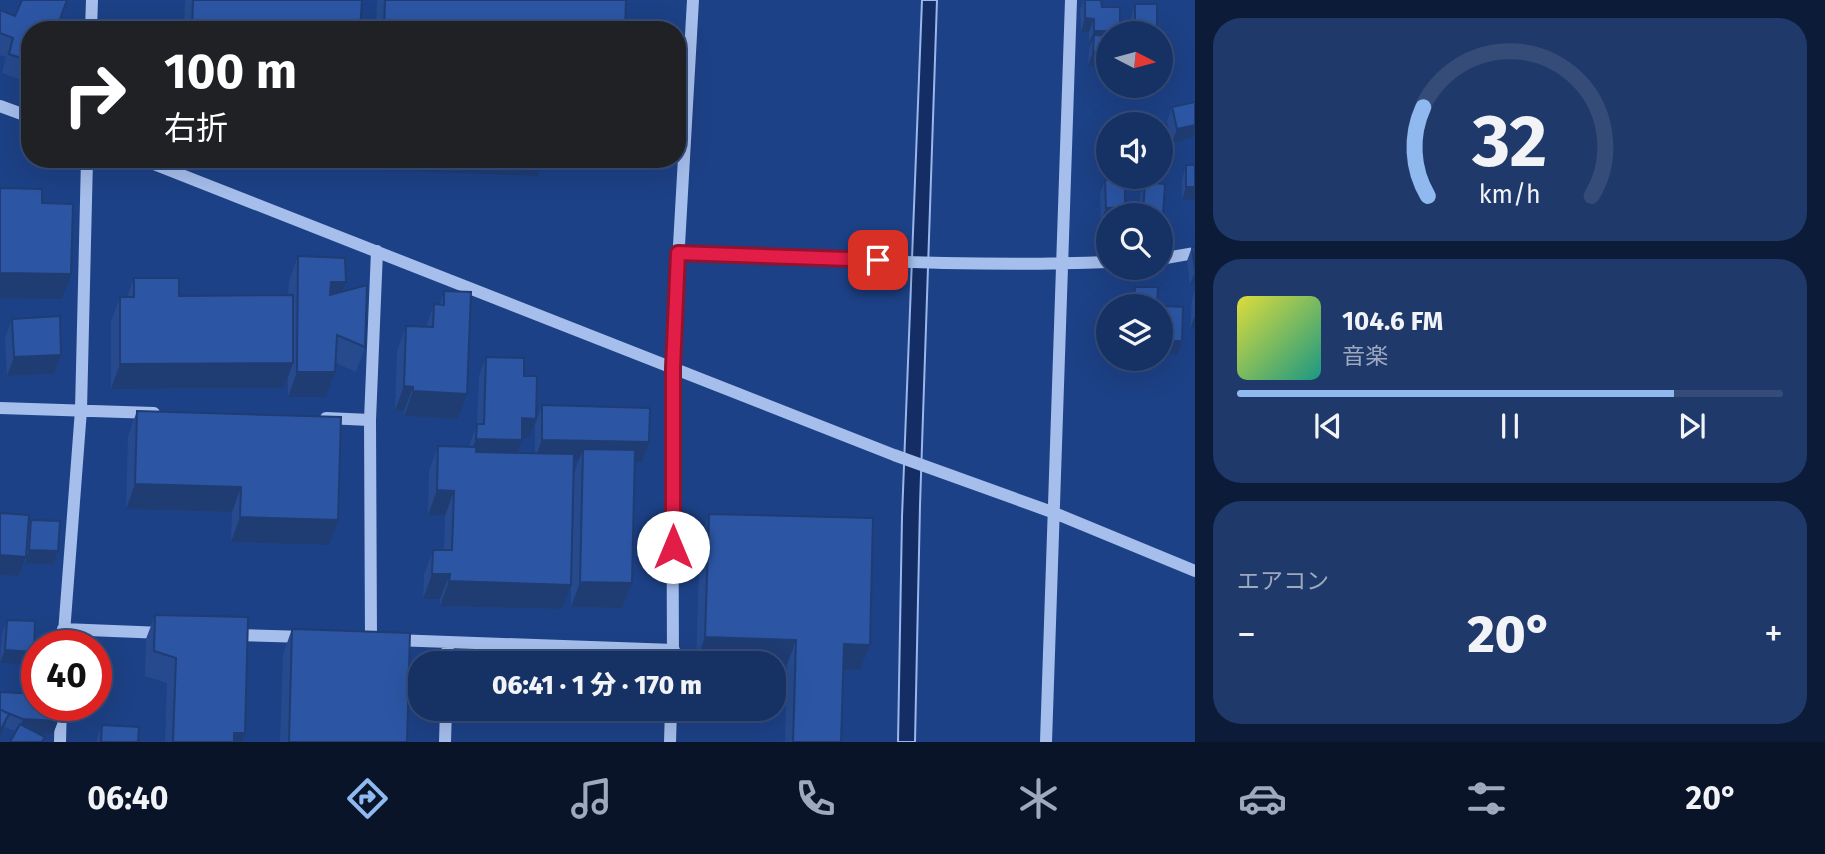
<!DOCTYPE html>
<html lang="ja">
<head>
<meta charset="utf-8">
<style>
	:root { --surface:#163164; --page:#1f396a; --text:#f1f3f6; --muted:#9ea9bf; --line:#354c78; --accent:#90b9f0 }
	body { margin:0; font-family:"Fira Sans","Noto Sans JP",sans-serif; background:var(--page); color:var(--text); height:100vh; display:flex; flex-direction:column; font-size:26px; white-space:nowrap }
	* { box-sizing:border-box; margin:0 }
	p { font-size:23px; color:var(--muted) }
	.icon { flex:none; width:38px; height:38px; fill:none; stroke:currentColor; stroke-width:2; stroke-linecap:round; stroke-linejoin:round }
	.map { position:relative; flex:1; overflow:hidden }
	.panel { display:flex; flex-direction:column; gap:18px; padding:18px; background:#0c1b37; width:630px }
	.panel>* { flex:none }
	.banner { position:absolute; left:21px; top:21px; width:665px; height:147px; border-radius:28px; box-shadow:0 7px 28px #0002,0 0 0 2px var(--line); background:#202124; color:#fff; overflow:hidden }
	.needle { width:46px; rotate:96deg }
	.tools { position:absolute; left:1096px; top:21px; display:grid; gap:14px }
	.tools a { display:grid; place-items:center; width:77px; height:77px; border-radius:50%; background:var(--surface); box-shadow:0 7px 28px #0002,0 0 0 2px var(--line); font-size:35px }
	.speed { position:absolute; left:21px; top:630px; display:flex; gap:14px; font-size:35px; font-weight:700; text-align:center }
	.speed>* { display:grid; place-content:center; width:91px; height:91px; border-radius:50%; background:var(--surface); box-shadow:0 7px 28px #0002,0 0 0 2px var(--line); line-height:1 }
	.speed .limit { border:10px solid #d22; background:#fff; color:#111 }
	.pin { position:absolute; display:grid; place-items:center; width:60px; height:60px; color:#fff; margin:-30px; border-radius:14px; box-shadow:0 4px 10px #0006 }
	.me { position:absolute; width:77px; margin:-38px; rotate:0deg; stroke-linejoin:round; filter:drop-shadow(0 0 5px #0008) }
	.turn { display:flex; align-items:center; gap:24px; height:147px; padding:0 28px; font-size:32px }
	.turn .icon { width:91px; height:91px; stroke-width:2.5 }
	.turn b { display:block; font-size:49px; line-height:60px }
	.big { font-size:52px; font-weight:800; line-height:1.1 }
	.panel .widget { flex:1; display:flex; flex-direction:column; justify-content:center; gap:10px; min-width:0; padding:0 24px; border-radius:28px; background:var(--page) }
	.panel .dial { align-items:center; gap:0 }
	.dial svg { height:182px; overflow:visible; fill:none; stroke:var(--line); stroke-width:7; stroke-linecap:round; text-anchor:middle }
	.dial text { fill:var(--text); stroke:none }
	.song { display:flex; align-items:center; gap:21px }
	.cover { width:84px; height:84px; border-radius:10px; background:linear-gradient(135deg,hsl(60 70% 55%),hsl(170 70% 35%)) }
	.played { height:7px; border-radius:4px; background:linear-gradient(90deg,var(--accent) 80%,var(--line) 80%) }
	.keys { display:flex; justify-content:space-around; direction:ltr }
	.heat { display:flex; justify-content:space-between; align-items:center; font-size:38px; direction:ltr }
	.trip { position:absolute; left:408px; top:651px; width:378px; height:70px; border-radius:28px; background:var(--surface); box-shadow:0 7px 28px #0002,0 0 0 2px var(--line); font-weight:800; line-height:70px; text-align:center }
	.tabs { display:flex; height:112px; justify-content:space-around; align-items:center; background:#091428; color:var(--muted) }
	.tabs .icon { width:49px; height:49px }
	.tabs .on { color:var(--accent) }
	.tabs b { font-size:32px; color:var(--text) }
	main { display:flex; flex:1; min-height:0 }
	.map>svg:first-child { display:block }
	.water { fill:#142e65; stroke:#99b7ec; stroke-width:2 }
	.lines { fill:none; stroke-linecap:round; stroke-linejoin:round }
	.minor { stroke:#a5beeb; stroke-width:12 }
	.wall { fill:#264a8d; fill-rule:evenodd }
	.shaded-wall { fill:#1f3c73 }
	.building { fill:#2c56a4; stroke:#1f3c73; stroke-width:2 }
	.route-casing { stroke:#92132f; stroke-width:18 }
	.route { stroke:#e11d48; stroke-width:12 }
</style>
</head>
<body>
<main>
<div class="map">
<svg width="1195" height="742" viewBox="0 0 1195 742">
	<rect width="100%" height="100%" fill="#1d4186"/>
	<path class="water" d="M922 0H937L920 505 915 742H898L902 517Z"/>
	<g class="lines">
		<path class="minor" d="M91 30 92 0
			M0 106 30 117
			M141 159 894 455 1052 512 1195 571
			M678 253C821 258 965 268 1108 262
			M1160 259 1195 253
			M0 408 154 413
			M326 418 370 420
			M63 629 163 633
			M234 635 306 637
			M371 640 370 420 377 251
			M394 640 674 650
			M63 646 81 410 87 159
			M447 663 448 642
			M673 663 672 368 693 0
			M60 742 61 705
			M445 742 446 709
			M670 742 671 709
			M1046 742 1071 0"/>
	</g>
	<path class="wall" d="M185 0H362L360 30H184Z
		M377 0H626L625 30H376Z
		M1084 0H1101L1102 7 1120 31 1119 33H1108V72H1101V66H1088L1089 49 1091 44H1089V32H1081L1080 9Z
		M1135 4H1157V33H1131V17Z
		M0 10 15 16 30 30V83L2 73 6 57 0 55Z
		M1195 102V137L1172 143 1167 121 1172 107Z
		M1186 165H1195L1182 200V179Z
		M1105 180 1125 207 1124 213 1108 215V252H1102L1103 226 1105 221H1101L1100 193Z
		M1145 182 1163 215 1160 223V215H1139L1140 195Z
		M1192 247H1195V284L1190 285 1187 261Z
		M298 256 346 282 343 292 365 347 356 372 336 363 335 372 326 397H288V378L284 388 111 389V322L120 297H127L134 278 179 296 288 295 289 281Z
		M1135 287 1157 306H1130V300Z
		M1195 290V329H1190L1192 299Z
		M444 291 458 419 404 416V411H395L397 351 406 326 426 327 434 304H440Z
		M1163 306 1182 341 1178 354H1160V313Z
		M12 319 61 355 54 374 7 376 5 338Z
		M486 357 536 419 529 438H522L517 453H535V425L542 405 642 462 635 461 622 608 571 607V585L562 609 440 606V599H423L424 575 433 550H444L445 516 428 515 429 471 438 446 469 447 470 443 477 424 479 376ZM574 460H579L574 474Z
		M137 411 329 545 231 542 232 512 126 509 128 436Z
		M0 513 28 529 31 520 58 551 53 565 25 563V561L19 576 0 575Z
		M709 514 870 645 860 670 843 669 841 742H785L787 665 774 664V663L696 662 700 539Z
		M155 615 242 742H165L167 683 145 676 146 639Z
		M7 620 29 665 0 663 2 633Z
		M292 629 407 742H280L283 654Z
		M0 692 58 721 53 734 38 733 45 737 43 742H10L16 731 5 727 0 737Z
		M102 725 138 742H97V738Z"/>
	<path class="shaded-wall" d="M1085 18 1094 19 1089 32H1081Z
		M1094 31H1120L1119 33H1108V44L1094 35 1091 44H1089Z
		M1093 52 1106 53 1101 66H1088Z
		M1106 59H1108V72H1101Z
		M1195 125V137L1172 143 1177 129Z
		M364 159H544L538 176 360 169Z
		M1186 187H1195V200H1182Z
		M1125 207 1123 215 1108 213 1105 221H1101L1106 208Z
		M1143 214 1163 215 1160 223V215H1142Z
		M1107 239 1108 252H1102Z
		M1195 271V284L1190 285Z
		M0 273 71 274 62 299 0 298Z
		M331 282H346L337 307H322Z
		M1195 316V329H1190Z
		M1162 341H1182L1178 354H1160V346Z
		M61 355 54 374 7 376 14 357Z
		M293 363 284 388 111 389 120 364Z
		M297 372H335L326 397H288Z
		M404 386 413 387 404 411H395Z
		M413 391 467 394 458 419 404 416Z
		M522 418 536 419 529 438H515Z
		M476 439 522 440 515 459 469 458Z
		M542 440 649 442 642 462 583 460V449L579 460 535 459Z
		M135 484 241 487 232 512 126 509Z
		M437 490 454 491 445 516 428 515Z
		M240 517 338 520 329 545 231 542Z
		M29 550 58 551 53 565 25 563Z
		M0 555 26 557 19 576 0 575Z
		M432 574H450L440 599H423Z
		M449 581 571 585 562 609 440 606Z
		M580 582 632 583 622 608 571 607Z
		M705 637 796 640 787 665 774 664V663L696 662Z
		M844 644 870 645 860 670 835 669Z
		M5 650 34 652 29 665 0 663Z
		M9 714 2 733 0 737V731Z
		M23 719 58 721 53 734 18 732Z
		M234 733H245L242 742H231Z"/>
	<path class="building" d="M22 0H67L56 30H30V61L9 54 13 38 0 33V10L15 16Z
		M193 0H362L360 30H192Z
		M385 0H626L625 30H384Z
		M1085 0H1101L1102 7H1120V31H1094V19L1085 18Z
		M1135 4H1157V32H1135Z
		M1094 35 1108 36V59H1106V53L1093 52Z
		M1195 102V125L1177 129 1172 107Z
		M1186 165H1195V187H1186Z
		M1125 179V207L1106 208 1105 180Z
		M1145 182 1165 184 1163 215 1143 214Z
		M0 188 42 189V203L73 204 71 274 0 273Z
		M1108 213H1128V215H1108Z
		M1192 247H1195V271Z
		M298 256 345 258 346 282H331L330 295 367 285 365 347 337 335 335 372H297Z
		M134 278H179V296L293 295V363L120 364V297H134Z
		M1135 287H1158L1157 306H1134Z
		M444 291 471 292 467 394 413 391V387L404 386 406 326 433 327 434 304 444 305Z
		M1163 306 1183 307 1182 341H1162Z
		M60 316 61 355 14 357 12 319Z
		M486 357 524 358V376H537L536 419 522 418V440L476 439 477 424H484Z
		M542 405 650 408 649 442 542 440Z
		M137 411 341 417 338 520 240 517 241 487 135 484Z
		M438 446 476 447V452L574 454 571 585 449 581 450 574H432L433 550H452L454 491 437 490Z
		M583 449 635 450 632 583 580 582Z
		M0 513 29 515 26 557 0 555Z
		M709 514 873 518 870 645 844 644 841 742H793L796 640 705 637Z
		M31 520 60 521 58 551 29 550Z
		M155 615 248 617 245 733H234V742H173L176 658 154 651Z
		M7 620 35 621 34 652 5 650Z
		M292 629 410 633 407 742H289Z
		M0 692 37 694V705H59L58 721 23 719 5 712 0 709Z
		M0 709 9 714 0 731Z
		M20 724 45 737 42 742H10Z
		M102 725 139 727 138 742H101Z"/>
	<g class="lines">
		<g class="route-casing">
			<path id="route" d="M673 547V368L678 253 878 260"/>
		</g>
		<use href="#route" class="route"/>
	</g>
</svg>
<div class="tools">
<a><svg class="needle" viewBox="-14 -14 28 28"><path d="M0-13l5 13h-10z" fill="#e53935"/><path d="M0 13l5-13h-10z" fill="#9ea9bf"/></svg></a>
<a><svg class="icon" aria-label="sound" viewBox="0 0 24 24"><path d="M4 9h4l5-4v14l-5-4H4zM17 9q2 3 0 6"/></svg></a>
<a><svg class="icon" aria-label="search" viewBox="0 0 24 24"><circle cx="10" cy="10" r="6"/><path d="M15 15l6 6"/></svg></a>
<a><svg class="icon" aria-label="layers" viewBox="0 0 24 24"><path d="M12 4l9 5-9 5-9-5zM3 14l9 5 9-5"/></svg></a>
</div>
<div class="speed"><div class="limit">40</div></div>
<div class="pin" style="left:878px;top:260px;background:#d93025"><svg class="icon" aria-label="arrive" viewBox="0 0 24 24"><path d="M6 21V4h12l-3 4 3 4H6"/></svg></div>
<svg class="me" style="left:673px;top:547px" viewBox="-20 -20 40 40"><circle r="19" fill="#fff"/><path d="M0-13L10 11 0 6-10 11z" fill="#e11d48"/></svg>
<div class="trip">06:41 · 1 分 · 170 m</div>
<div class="banner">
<div class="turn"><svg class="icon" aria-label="right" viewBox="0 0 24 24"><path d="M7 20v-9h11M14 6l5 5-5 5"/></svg><div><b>100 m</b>右折</div></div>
</div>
</div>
<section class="panel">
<div class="widget dial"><svg viewBox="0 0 100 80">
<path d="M14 69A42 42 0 1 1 86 69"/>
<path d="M14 69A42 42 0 0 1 12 30" stroke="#90b9f0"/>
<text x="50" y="56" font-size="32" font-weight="700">32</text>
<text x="50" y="72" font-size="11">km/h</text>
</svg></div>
<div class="widget">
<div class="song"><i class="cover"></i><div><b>104.6 FM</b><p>音楽</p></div></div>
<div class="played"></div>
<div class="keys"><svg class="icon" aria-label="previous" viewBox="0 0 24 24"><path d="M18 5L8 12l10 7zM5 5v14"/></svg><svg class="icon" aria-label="pause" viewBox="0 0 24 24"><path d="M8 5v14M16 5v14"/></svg><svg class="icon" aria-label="next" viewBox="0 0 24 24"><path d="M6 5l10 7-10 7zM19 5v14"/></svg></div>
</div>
<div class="widget"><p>エアコン</p>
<div class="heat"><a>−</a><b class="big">20°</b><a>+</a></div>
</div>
</section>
</main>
<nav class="tabs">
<b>06:40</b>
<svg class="icon on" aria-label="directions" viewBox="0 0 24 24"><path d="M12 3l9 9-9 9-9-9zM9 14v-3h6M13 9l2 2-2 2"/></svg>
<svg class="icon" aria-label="music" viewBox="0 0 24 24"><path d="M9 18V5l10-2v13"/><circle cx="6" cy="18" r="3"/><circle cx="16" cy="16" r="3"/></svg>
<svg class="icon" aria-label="phone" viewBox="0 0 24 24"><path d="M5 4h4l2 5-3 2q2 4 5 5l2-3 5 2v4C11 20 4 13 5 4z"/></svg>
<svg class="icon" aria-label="climate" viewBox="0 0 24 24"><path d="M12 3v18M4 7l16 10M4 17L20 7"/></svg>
<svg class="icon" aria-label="car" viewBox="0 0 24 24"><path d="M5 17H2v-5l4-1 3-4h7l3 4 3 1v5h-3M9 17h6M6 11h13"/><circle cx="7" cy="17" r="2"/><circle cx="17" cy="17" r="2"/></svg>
<svg class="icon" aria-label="filters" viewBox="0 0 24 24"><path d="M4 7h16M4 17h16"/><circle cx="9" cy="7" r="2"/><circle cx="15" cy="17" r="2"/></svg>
<b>20°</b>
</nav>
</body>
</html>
